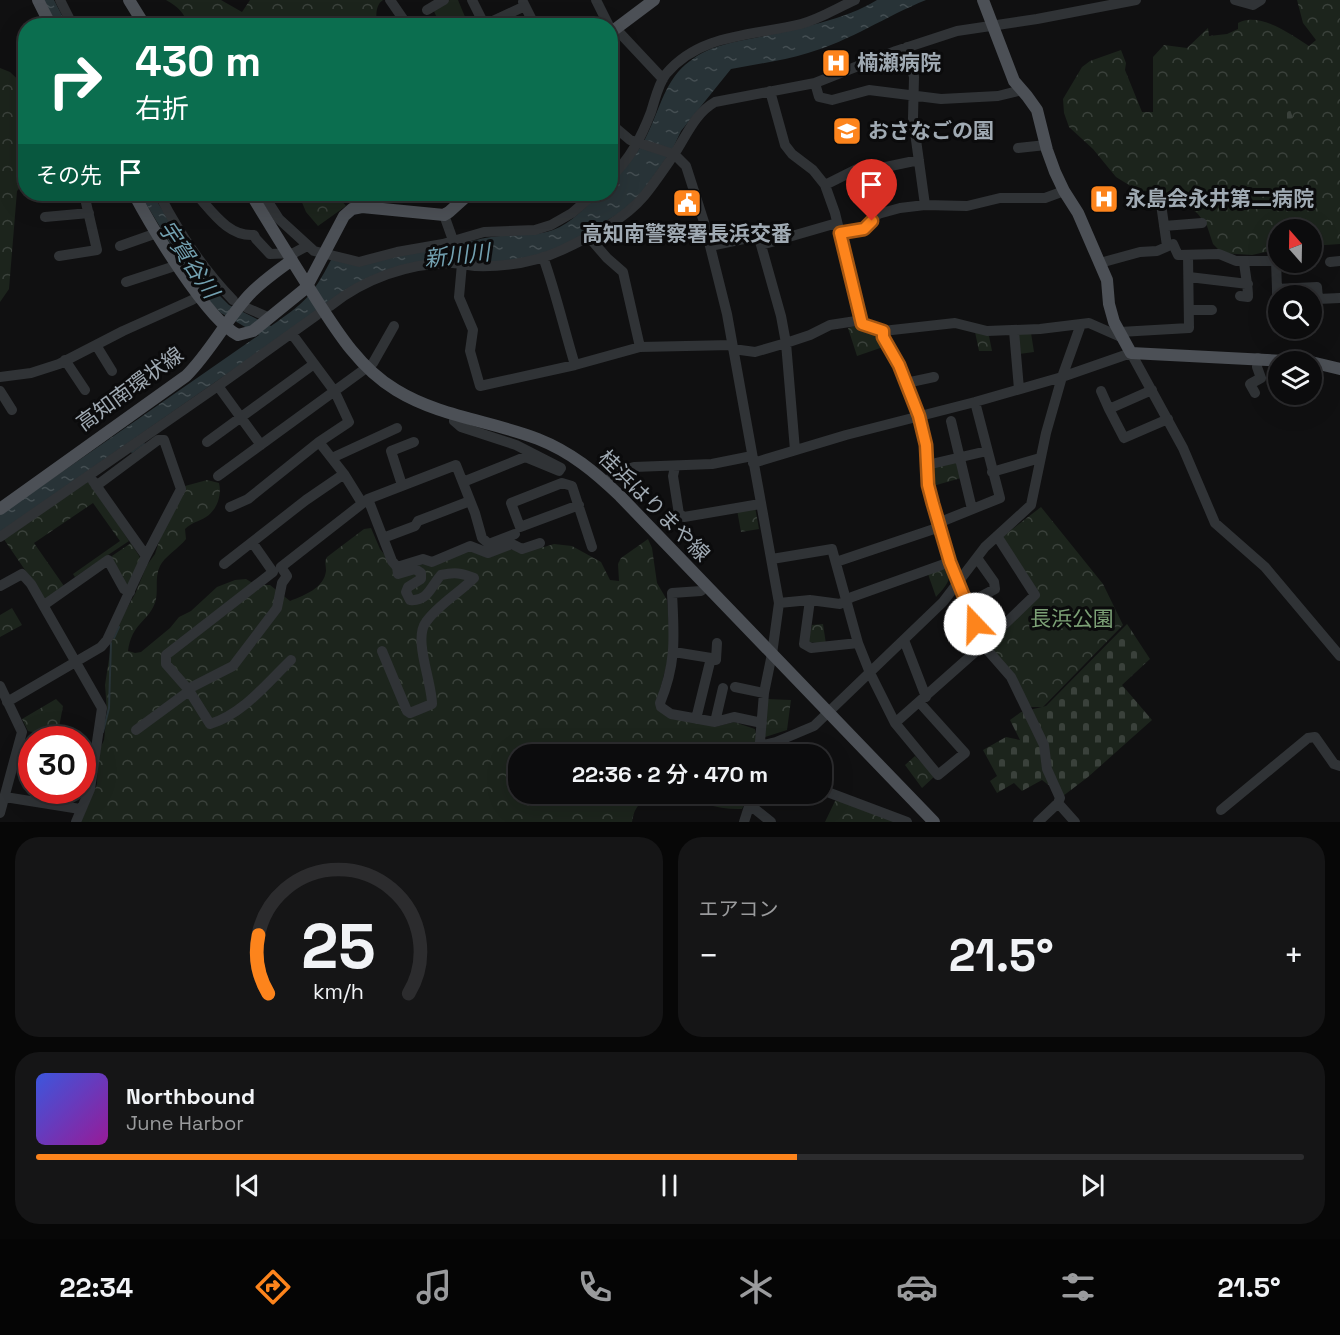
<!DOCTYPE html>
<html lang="ja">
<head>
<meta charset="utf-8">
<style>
	:root { --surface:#0c0c0d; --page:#151516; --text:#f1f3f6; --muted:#9a9b9d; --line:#2c2c2e; --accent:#fd841c }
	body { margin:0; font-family:"Space Grotesk","Noto Sans JP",sans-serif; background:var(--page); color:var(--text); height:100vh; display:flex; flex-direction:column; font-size:22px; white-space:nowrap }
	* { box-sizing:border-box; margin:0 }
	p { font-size:20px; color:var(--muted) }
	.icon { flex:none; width:33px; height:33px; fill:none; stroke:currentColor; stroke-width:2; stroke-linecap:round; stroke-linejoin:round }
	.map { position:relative; height:822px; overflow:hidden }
	.panel { display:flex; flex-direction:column; gap:15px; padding:15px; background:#070707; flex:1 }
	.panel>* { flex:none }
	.top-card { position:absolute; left:18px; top:18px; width:600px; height:183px; border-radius:24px; box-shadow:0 6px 24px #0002,0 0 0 2px var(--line); background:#0b6e4f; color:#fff; overflow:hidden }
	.needle { width:39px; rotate:340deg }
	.controls { position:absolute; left:1268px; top:219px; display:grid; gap:12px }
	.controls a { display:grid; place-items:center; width:54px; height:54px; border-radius:50%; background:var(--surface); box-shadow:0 6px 24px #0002,0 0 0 2px var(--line); font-size:30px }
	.speed { position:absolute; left:18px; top:726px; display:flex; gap:12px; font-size:30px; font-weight:700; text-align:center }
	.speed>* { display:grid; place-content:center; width:78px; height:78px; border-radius:50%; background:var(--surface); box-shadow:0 6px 24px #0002,0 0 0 2px var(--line); line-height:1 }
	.speed .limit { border:9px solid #d22; background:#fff; color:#111 }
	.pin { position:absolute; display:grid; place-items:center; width:51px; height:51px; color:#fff; margin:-62px -26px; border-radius:50% 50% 50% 0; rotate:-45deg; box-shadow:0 0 6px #0007 }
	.pin .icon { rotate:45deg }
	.me { position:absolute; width:66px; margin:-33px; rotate:339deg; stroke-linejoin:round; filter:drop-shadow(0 0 4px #0008) }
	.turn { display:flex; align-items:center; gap:21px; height:126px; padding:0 18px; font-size:27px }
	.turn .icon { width:78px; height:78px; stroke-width:2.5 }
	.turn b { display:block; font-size:42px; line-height:51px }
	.then { display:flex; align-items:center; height:57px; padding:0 18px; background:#0003; gap:12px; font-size:22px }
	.big { font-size:45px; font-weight:600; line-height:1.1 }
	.panel .card { flex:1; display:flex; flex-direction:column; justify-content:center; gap:9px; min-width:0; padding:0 21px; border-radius:24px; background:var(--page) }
	.panel .dial { align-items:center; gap:0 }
	.dial svg { height:156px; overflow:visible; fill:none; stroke:var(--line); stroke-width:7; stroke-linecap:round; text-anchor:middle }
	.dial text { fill:var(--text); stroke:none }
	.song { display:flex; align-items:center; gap:18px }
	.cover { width:72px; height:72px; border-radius:9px; background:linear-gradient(135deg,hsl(230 70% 55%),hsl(300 70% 35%)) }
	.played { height:6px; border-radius:3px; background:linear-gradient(90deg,var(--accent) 60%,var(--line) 60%) }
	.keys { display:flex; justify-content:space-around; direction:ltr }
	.heat { display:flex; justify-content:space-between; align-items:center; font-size:33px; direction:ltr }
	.panel .tiles { flex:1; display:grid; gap:15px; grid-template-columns:1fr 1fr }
	.card:last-child { grid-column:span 2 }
	.trip { position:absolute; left:508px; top:744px; width:324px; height:60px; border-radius:24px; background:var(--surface); box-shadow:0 6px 24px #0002,0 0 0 2px var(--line); font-weight:600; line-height:60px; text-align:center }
	.tab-bar { display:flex; height:96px; justify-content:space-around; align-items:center; background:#050505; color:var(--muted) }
	.tab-bar .icon { width:42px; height:42px }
	.tab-bar .current { color:var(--accent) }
	.tab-bar b { font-size:27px; color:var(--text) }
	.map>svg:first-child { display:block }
	.grass { fill:#1c241c }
	.forest { fill:url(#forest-crowns) }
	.cemetery { fill:url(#cemetery-stones) }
	.water { fill:url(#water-ripples) }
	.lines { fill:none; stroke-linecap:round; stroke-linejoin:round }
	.stream { stroke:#283337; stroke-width:2 }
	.minor { stroke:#303336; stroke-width:10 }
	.major { stroke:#4c5056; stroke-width:12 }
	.route-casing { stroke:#a45612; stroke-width:15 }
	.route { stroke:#fd841c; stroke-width:10 }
	.labels { text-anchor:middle; stroke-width:6; stroke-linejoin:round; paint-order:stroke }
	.poi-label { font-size:21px; font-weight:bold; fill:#a0aab3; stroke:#0b0b0c; text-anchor:start }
	.street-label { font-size:21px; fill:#a0aab3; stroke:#0b0b0c }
	.park-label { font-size:21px; fill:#7ba075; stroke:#0b0b0c }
	.water-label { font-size:22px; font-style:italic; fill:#73a1b1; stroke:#0b0b0c }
</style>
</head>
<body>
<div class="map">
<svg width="1340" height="822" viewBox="0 0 1340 822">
	<defs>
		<pattern id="forest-crowns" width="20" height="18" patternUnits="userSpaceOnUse" patternTransform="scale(1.5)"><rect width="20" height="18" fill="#1c241c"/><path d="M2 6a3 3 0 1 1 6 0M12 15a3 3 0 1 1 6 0" fill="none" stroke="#3a413b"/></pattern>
		<pattern id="cemetery-stones" width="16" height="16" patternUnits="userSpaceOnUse" patternTransform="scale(1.5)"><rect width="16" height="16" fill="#1c241c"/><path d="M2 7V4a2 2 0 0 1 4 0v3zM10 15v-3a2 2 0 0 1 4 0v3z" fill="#3a413b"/></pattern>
		<pattern id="water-ripples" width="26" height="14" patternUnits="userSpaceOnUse" patternTransform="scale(1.5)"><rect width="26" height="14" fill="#283337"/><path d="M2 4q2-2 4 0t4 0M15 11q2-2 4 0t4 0" fill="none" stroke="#444e52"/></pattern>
	</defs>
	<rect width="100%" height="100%" fill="#101011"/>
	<path class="grass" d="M450 0H458L468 24 464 25H440L433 9Z"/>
	<path class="forest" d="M166 0H221L242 12 250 0H383C375 5 376 17 377 26L188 25C184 12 178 7 166 0Z
		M1297 0H1340V244L1311 246V230H1278V249L1252 255 1222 253 1213 244 1207 226 1198 214 1186 204 1173 196 1158 192 1137 190 1116 177 1093 149 1069 127 1064 113 1063 99 1082 67 1090 61 1121 50 1126 63 1125 70 1142 112H1153V57L1164 45 1187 48 1208 28 1209 36 1227 34 1238 29V23C1259 11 1292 35 1309 46L1316 40 1303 23Z
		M0 68 10 72 26 87 25 183 17 191 9 289 0 302Z
		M295 194H336L346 206 318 226 306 212 301 200Z
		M858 325 880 333 886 346 857 356 848 328Z
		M975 332 989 336 992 351H979Z
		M1031 333 1034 352 1019 354 1016 334Z
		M956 461 961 478 933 486 930 468Z
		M207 480 219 483C222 495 217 510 206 517 198 522 192 522 185 529L186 539C179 548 164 557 160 566 154 578 159 591 155 603 147 623 132 623 128 651L135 653 141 652 170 628 179 617 191 611 217 587 235 580 246 579 256 585H270L290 601C305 595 324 588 326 571 326 564 324 562 327 557L364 529 371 528 380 549 388 559 416 566 478 549 513 550 524 547H544L554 544 572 546 601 562 610 580 619 581 618 564 621 558 648 539 652 548 657 583 667 600 671 649 656 704 715 727 734 722 755 729 757 738 756 754H519V794H656C642 799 634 806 632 822H81L97 784 98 753 104 740 107 712 105 685 113 633 135 594 147 565 155 554 166 519 185 486Z
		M89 481 129 541 75 577 73 574 120 541 93 503 34 543 64 586 45 599 3 538Z
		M755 507 759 529 741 532 737 510Z
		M1041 507 1103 584 1123 625 1043 707H1031L989 644 1039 596 1002 537Z
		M131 543 141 559 128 588 109 558Z
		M948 568C953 580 944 588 936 597L928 574Z
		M12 608 22 625 0 637V615Z
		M823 624 826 644 808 642 812 625Z
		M56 699 63 706 57 738 28 731 22 719Z
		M767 699 791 700 787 730 762 738Z
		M915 756 935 776 922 788 905 765Z
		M672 794H749L742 809C718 810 695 801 672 794Z
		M836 799 900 822H825Z"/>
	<path class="cemetery" d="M1289 107 1293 118 1280 123 1276 111Z
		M1127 624 1150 659 1122 685 1152 720 1088 777 1063 796 1042 780 1022 791 1014 783 997 793 990 781 997 776 983 750 1006 737 1020 740 1010 720 1021 712 1046 706Z"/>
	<path class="water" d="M44 0H54L67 25H57Z
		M877 0H926C886 16 850 41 808 53 783 61 756 64 731 69L681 131 673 148 641 194 628 208 557 250 510 262H471L467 259 431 262 377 276 247 360 0 532V515L259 335 221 313 212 304 173 248 140 194H152L217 293 229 305 271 326C304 303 312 297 331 260 384 255 433 250 485 238 507 233 530 238 553 230 572 223 585 207 599 194H610L611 182C624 168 639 153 647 135 660 109 665 79 690 61 710 45 735 42 759 37 796 29 845 20 877 0Z"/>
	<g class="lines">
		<path class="stream" d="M132 452 144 444
			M114 638 119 627
			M103 732 109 708 111 643"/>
		<path class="minor" d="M60 0 73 26
			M390 0 408 26
			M472 0 484 24
			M596 0 609 26
			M1235 0 1253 5 1261 0
			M523 2 535 26
			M427 10 444 0
			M482 26 525 6
			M610 27 613 31H618L663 79
			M907 47 914 77 913 118 925 205
			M815 83 819 97 832 100 869 90 941 99 998 96 1022 90
			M770 91 785 145 792 154 813 170 825 185 835 213 862 324
			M610 123 630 140 670 153 678 158 686 166 704 222 727 314 779 603 772 654 764 693 759 754
			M1018 148 1046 145
			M610 178C630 159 641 138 651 112 655 100 658 84 666 74 700 33 753 36 801 24 820 19 837 8 855 0
			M825 185 863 166 881 168 919 160
			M159 194C178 231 204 270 233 300
			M196 194C212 211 228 237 254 235L256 239 270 254 294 253 307 246
			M263 194 279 219 314 251 359 262 397 252 443 244 484 232 535 230 551 225 572 213 594 194
			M1160 197 1167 246
			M444 215 454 243 459 263
			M45 217 89 213
			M1164 226 1202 223
			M840 233 864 229 878 214 900 208 925 205 967 206 1000 198H1045L1064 191
			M588 236 607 258 623 272 640 347
			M120 246 157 233
			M710 246 758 236 761 245 837 223
			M59 256 97 250 84 194
			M543 257C556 293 564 329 575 365
			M1330 262 1340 261
			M1100 263 1140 252 1157 251 1173 244 1178 255 1219 254 1236 261H1276L1277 289 1317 287 1318 299 1340 298
			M462 264 459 297 473 330 470 351 480 386 575 365 640 347 732 345
			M1189 277 1248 284
			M126 282 178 265
			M1277 289V328
			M1240 296 1248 297C1248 284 1245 274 1244 261
			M330 306C364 279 408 263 452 263 460 263 467 265 475 266 505 267 537 262 564 249 591 236 624 220 644 196 654 184 664 169 673 156 686 137 694 114 715 102L815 83 896 51 957 31 1037 19 1136 0
			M247 308 270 318
			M1189 310H1212
			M883 331V337L899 365 919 416 926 445 928 485 950 562 983 645 1011 677 1044 745 1047 769 1060 798 1058 803 1075 822
			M1014 331 1019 389
			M1120 332 1189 328 1188 255
			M96 345 112 371
			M733 349 755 352 786 343 781 316 761 245
			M65 360 85 390
			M0 377 31 373 59 364 123 331 192 300 219 285
			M906 383 934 377
			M218 386 261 445
			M1152 390 1109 409 1124 438 1168 419
			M0 391 12 410
			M1101 391 1109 409
			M1255 393 1250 384 1261 378 1257 367 1258 358
			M456 416 454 421 461 427 516 445 561 468 559 471 525 457 463 482
			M951 421 972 509
			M207 442 314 364
			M319 442 344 474 362 503
			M795 450 786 343 810 335 830 325 856 321 883 331 955 323 987 331 1040 329 1089 323 1123 338
			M332 458 397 428
			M753 463 846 435 975 402 1062 377 1131 353 1183 448 1215 523 1265 567 1340 656
			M927 465 987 451
			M675 467 673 476 679 514 684 517 760 504
			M992 472 1040 458
			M218 476 373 363 394 326
			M93 481 146 556
			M606 482 617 472 634 467 712 464 752 456
			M402 485 391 451 414 442
			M368 499 392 561 397 567 398 574 415 569 421 573V579L408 587 406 592 410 600C428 602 431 586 441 575 455 572 461 573 474 578 459 593 438 605 426 622 413 639 432 682 432 704L410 713 407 711 382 651
			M579 505 520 527 511 503 562 483 572 486 592 547
			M230 507 248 499 319 442 349 422 335 392 292 334
			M938 523 1000 498 975 402
			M0 537 218 386 317 315
			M383 538 415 526 418 521 470 501
			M252 542 273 572 166 655V664L188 689 210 724C243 714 267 683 291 660
			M772 559 832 549 858 643 870 673 895 723
			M836 562 940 527
			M224 564 306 500 344 474
			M397 567 423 559 432 562 470 546 488 553 512 544 522 549 540 543
			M0 586 22 574 31 584 102 708 90 789 76 822
			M707 586 701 591 672 593C674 635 677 662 660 703L661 707 671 714 715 722 734 717 762 723
			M810 600 804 644 811 648 858 643
			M779 603 810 600 840 604 852 597 950 562
			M967 604 995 589 994 582 977 558
			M44 605 108 560 124 589 130 592
			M904 640 926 697
			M674 652 711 658 696 719
			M711 658 716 660 717 643
			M0 686 22 732 0 813
			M735 687 764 693
			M188 689 233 666 277 608 282 583 287 576 281 567 368 499 456 465 475 513 482 538 489 544 515 534
			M7 702 101 647 107 640 146 556 181 489 164 440H158L96 486
			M919 702 965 753 938 775 895 723 983 645 1035 595 997 536
			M715 722 723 688
			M136 730 189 691
			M760 746 776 742 814 726 943 602 985 547 1031 505 1046 433 1062 377 1081 324
			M760 746 770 754
			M822 790 907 822
			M5 797 80 809
			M750 805 771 822
			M1221 810 1308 738 1315 737 1334 764 1340 766
			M744 822 753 794
			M1038 822 1058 803"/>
		<path class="major" d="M38 0 51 26
			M129 0 145 26
			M983 0 1014 81 1027 96 1037 110 1047 150 1055 172 1064 191 1078 213 1094 250 1107 280 1109 304 1114 322 1131 353 1306 362
			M610 33 654 0
			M134 194C151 226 207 320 238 335L253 331 306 288 344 216 352 209 362 207 444 215 449 212 469 194
			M251 194C271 227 292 261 313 294 336 330 359 368 396 390 440 417 492 421 538 439 571 452 595 472 620 496L934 822
			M1311 362 1340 369
			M0 509 186 376C211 351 226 320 249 295 261 282 277 271 292 260"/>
	</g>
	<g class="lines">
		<g class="route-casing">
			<path id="route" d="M872 221 864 229 840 233 862 324 883 331V337L899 365 919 416 926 445 928 485 933 504 950 562 975 624"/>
		</g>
		<use href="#route" class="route"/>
	</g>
	<defs>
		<g id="hospital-square" transform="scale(1.5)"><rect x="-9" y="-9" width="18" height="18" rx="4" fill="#fd841c" stroke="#0b0b0c"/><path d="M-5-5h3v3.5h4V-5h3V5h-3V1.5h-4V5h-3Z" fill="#fff"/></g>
		<g id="school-square" transform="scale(1.5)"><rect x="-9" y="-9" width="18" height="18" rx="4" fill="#fd841c" stroke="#0b0b0c"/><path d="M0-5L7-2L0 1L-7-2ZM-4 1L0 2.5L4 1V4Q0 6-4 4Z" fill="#fff"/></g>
		<g id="civic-square" transform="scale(1.5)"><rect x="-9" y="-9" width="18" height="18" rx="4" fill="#fd841c" stroke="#0b0b0c"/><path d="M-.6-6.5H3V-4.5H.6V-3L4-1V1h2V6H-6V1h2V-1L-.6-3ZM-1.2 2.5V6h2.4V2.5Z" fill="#fff"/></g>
	</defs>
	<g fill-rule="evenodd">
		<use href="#hospital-square" x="836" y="63"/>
		<use href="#school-square" x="847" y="131"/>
		<use href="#hospital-square" x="1104" y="199"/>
		<use href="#civic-square" x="687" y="203"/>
	</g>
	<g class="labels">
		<g class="poi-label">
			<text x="857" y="70">楠瀬病院</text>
			<text x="868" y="138">おさなごの園</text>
			<text x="1125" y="206">永島会永井第二病院</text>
			<text x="687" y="241" text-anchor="middle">高知南警察署長浜交番</text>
		</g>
		<g class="street-label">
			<text transform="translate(130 389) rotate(-36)" y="7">高知南環状線</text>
			<text transform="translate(654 506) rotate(45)" y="7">桂浜はりまや線</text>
		</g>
		<g class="park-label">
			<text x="1072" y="626">長浜公園</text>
		</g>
		<g class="water-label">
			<text transform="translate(457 255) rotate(-6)" y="8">新川川</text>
			<text transform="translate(189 259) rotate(56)" y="8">宇賀谷川</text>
		</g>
	</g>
</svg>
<div class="controls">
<a><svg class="needle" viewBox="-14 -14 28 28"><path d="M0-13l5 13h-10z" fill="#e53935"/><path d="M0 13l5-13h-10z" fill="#9a9b9d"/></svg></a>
<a><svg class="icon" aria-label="search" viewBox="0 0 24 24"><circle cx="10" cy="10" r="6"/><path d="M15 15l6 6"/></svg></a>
<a><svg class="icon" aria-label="layers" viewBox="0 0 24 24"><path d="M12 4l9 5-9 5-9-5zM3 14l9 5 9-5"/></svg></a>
</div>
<div class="speed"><div class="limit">30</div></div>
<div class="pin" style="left:872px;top:221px;background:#d93025"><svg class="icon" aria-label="arrive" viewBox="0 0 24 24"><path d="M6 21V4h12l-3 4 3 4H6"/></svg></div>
<svg class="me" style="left:975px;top:624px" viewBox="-20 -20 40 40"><circle r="19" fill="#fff"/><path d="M0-13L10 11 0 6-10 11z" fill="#fd841c"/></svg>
<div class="trip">22:36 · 2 分 · 470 m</div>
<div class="top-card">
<div class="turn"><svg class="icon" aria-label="right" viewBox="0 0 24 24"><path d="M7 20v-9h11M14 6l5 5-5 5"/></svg><div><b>430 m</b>右折</div></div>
<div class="then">その先<svg class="icon" aria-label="arrive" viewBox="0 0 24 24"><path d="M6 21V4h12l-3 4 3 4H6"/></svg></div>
</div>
</div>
<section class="panel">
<div class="tiles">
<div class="card dial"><svg viewBox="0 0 100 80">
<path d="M14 69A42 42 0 1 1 86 69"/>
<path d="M14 69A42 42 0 0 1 9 39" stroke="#fd841c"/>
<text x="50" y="56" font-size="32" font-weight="700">25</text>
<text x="50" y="72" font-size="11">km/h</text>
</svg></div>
<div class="card"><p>エアコン</p>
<div class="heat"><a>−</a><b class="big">21.5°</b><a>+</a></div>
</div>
<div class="card">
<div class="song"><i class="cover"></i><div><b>Northbound</b><p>June Harbor</p></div></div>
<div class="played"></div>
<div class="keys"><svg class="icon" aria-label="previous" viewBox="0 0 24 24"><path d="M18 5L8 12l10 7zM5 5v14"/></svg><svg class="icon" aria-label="pause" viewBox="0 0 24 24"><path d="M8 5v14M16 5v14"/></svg><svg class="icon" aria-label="next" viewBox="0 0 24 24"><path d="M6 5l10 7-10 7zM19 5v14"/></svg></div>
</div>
</div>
</section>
<nav class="tab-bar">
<b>22:34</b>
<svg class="icon current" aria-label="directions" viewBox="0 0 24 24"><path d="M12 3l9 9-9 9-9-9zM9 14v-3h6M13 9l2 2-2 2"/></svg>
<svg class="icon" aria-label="music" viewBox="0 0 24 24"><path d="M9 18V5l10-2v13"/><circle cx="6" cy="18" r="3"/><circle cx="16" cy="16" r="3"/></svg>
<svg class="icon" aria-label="phone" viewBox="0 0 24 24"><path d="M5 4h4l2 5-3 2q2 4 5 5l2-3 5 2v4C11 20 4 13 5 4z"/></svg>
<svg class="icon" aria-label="climate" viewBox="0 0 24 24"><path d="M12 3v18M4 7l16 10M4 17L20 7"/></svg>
<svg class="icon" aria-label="car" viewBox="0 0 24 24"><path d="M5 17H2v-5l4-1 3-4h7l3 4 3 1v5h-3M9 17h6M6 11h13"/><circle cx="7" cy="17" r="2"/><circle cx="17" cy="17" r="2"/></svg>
<svg class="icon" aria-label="filters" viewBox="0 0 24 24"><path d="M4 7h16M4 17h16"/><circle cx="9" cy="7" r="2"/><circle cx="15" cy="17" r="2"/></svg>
<b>21.5°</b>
</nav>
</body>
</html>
